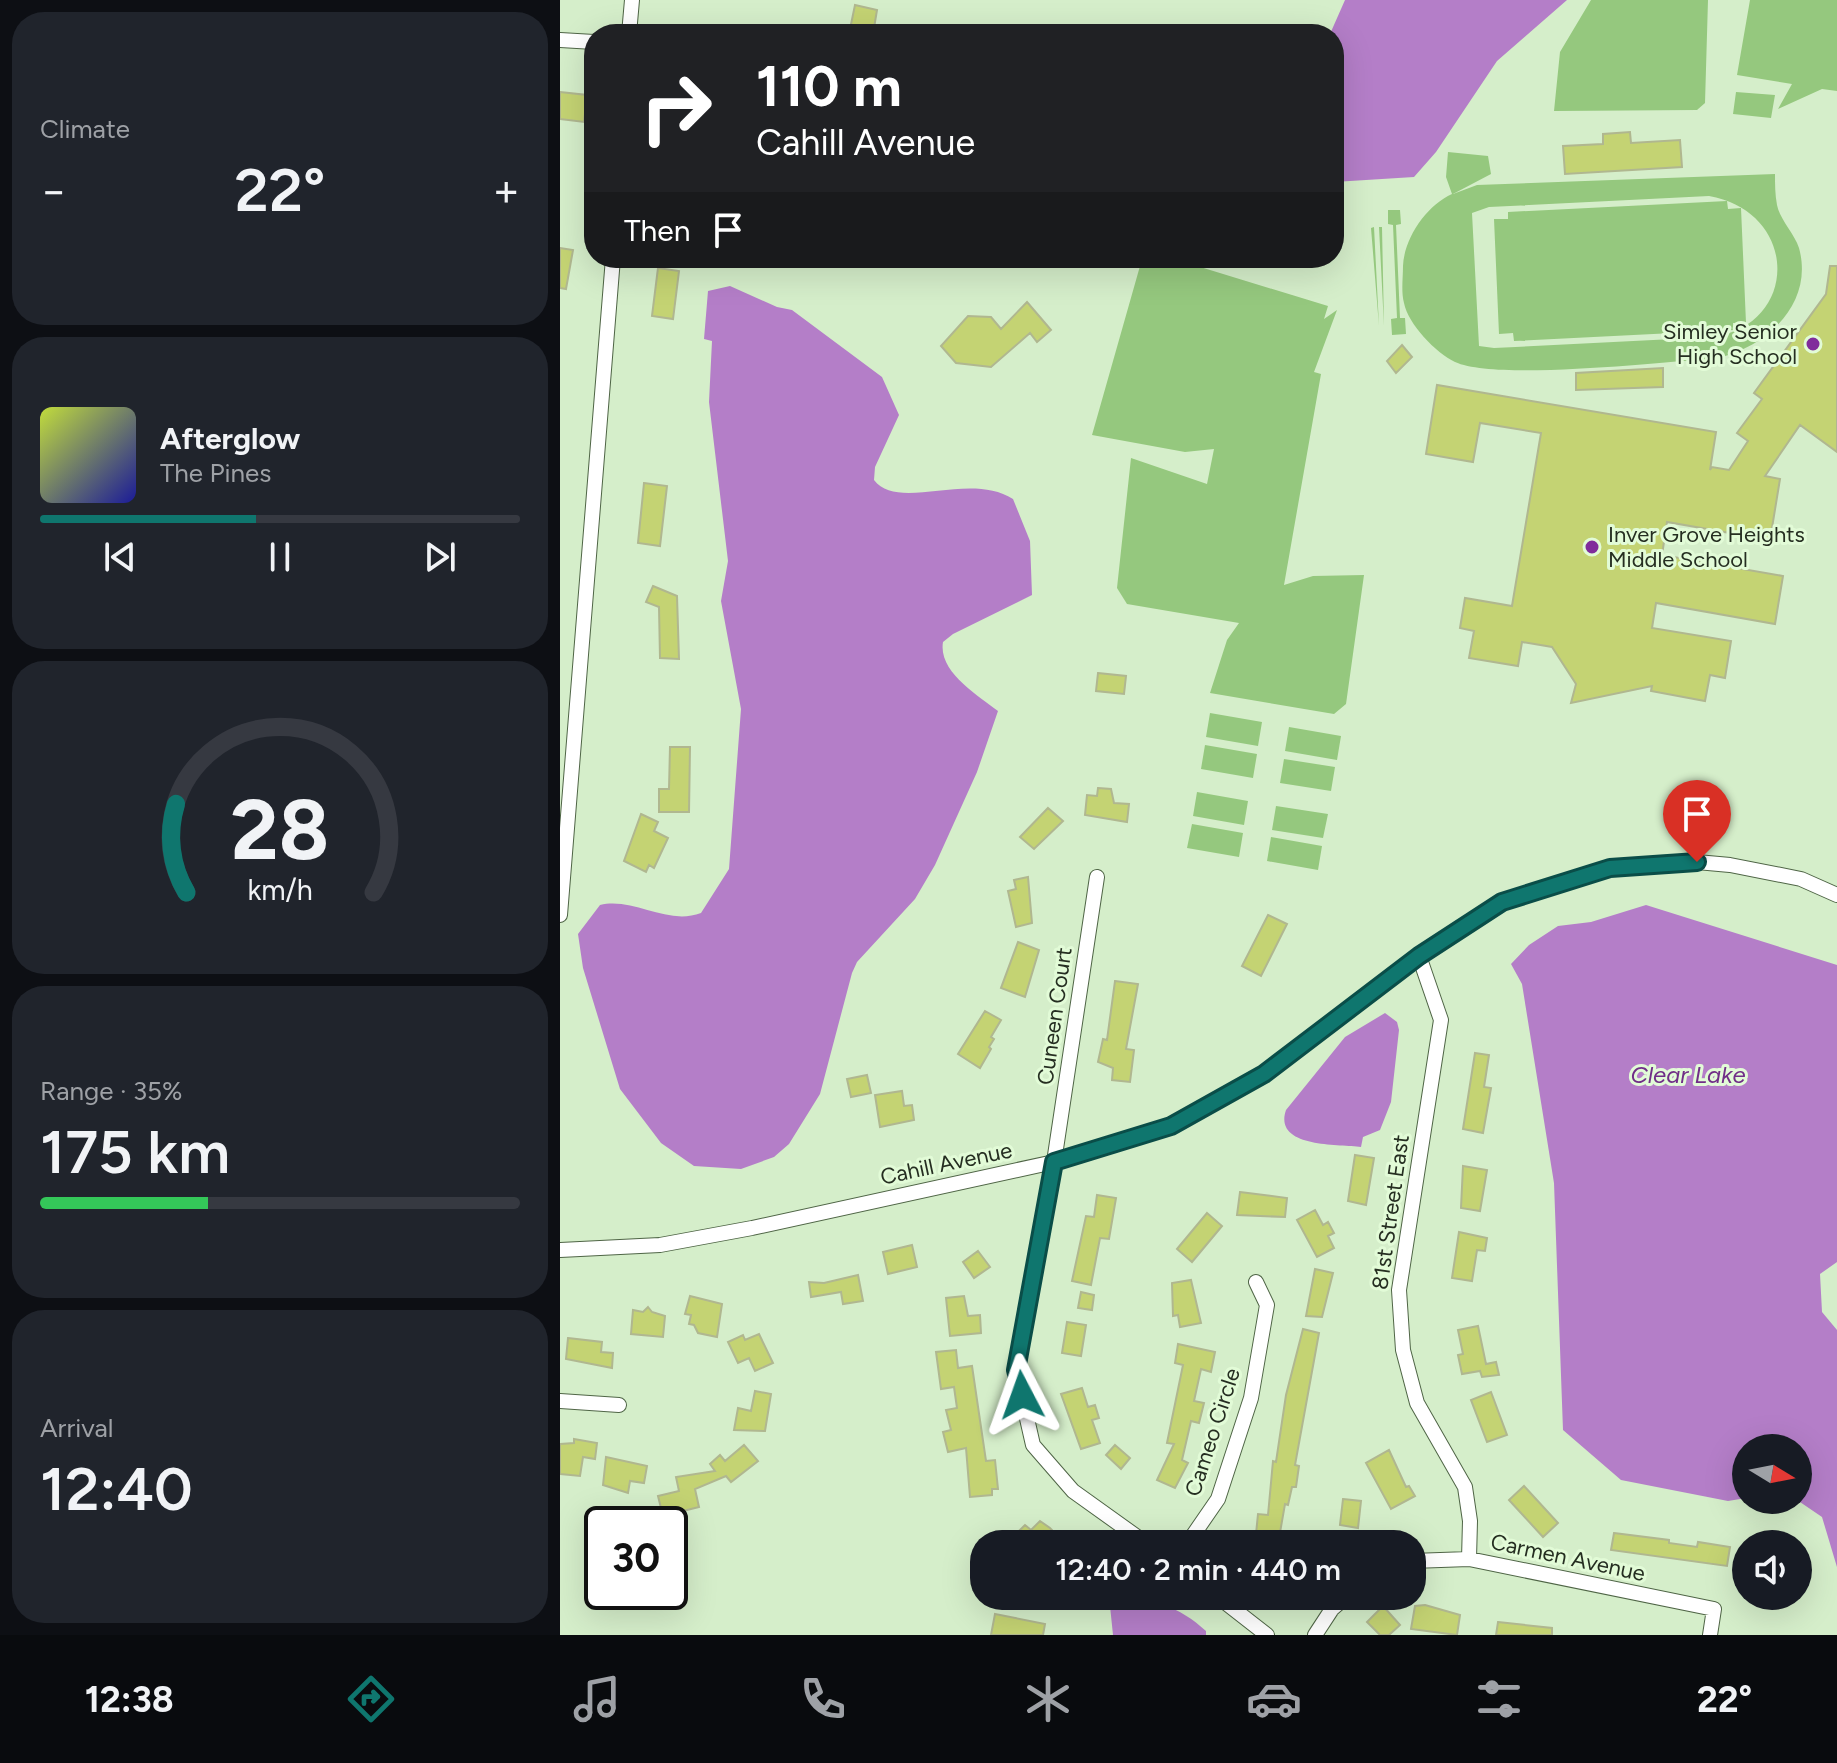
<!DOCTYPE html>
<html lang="en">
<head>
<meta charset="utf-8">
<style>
	:root { --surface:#171b24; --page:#20242c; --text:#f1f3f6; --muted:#9ea1a6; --line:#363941; --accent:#0f766e }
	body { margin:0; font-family:Figtree,sans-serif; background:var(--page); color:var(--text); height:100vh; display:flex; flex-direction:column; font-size:30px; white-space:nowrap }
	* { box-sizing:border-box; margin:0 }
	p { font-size:26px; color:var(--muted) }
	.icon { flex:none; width:44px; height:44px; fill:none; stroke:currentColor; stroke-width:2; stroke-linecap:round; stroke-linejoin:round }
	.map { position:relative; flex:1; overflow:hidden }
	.side { display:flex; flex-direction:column; gap:12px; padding:12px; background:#0d0f14; width:560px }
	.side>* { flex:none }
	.hud { position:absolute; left:24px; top:24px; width:760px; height:244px; border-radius:32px; box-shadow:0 8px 32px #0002; background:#202124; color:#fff; overflow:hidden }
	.needle { width:52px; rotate:100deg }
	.controls { position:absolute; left:1172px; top:1434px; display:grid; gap:16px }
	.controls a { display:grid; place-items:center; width:80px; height:80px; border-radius:50%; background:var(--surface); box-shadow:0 8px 32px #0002; font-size:40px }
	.speed { position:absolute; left:24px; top:1506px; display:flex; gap:16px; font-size:40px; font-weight:700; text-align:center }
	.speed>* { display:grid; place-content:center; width:104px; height:104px; border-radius:50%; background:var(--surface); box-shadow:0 8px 32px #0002; line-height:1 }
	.speed .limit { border:4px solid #111; border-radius:12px; background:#fff; color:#111 }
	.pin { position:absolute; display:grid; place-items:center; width:68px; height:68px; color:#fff; margin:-82px -34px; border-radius:50% 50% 50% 0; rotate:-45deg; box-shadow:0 0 8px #0007 }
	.pin .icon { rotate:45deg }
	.me { position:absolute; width:88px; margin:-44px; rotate:356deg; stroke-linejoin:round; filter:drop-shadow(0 0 6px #0008) }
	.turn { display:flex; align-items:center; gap:28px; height:168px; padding:0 40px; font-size:36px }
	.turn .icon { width:104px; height:104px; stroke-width:2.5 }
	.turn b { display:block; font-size:56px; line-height:68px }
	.then { display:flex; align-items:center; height:76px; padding:0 40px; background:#0003; gap:16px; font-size:30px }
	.big { font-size:60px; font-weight:600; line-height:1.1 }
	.side .widget { flex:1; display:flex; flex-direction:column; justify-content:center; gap:12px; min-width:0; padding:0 28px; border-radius:32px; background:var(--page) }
	.side .dial { align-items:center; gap:0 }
	.dial svg { height:208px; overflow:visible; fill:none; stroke:var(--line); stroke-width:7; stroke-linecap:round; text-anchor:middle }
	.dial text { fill:var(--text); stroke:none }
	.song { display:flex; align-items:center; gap:24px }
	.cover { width:96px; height:96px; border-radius:12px; background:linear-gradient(135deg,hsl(70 70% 55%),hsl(240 70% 35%)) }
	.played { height:8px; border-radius:4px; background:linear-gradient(90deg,var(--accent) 45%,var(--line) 45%) }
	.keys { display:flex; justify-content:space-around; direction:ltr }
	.heat { display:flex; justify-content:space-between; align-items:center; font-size:44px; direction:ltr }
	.charge { height:12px; border-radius:6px; background:linear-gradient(90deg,#34c759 35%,var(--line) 0) }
	.trip { position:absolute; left:410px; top:1530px; width:456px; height:80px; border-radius:32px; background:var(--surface); box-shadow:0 8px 32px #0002; font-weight:600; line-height:80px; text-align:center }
	.menu { display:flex; height:128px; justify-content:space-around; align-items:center; background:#090b0e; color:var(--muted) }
	.menu .icon { width:56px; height:56px }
	.menu .active { color:var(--accent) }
	.menu b { font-size:36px; color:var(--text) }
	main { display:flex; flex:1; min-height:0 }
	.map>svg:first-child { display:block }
	.pitch { fill:#95c87e; fill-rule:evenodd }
	.water { fill:#b47ec8 }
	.building { fill:#c4d373; stroke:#b0b790; stroke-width:2 }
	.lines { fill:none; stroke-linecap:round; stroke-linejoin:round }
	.minor-casing { stroke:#4f6546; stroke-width:16 }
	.minor { stroke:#fff; stroke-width:14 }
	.route-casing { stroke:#0a4d48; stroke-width:20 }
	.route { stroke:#0f766e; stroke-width:14 }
	.poi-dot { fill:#802c9b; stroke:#e2fbd7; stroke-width:3 }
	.labels { text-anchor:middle; stroke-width:6; stroke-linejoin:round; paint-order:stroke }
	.poi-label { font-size:22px; fill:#252e21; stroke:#e2fbd7; text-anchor:end }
	.street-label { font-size:22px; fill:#252e21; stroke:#e2fbd7 }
	.water-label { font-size:24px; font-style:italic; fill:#702e87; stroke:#e2fbd7 }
</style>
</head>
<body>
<main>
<section class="side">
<div class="widget"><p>Climate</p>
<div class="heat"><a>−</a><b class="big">22°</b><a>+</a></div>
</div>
<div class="widget">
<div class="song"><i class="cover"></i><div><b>Afterglow</b><p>The Pines</p></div></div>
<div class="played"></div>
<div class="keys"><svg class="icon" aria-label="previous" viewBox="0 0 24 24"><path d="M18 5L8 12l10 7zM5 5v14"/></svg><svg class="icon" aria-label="pause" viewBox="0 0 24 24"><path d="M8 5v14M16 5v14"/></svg><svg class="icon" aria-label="next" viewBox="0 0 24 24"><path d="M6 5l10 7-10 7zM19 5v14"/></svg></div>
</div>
<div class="widget dial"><svg viewBox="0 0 100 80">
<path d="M14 69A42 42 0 1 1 86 69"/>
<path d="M14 69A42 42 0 0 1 10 35" stroke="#0f766e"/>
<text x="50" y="56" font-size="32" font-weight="700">28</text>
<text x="50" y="72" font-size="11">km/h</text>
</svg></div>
<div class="widget"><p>Range · 35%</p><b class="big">175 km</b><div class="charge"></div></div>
<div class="widget"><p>Arrival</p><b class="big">12:40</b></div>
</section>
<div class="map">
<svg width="1277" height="1635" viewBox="0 0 1277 1635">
	<rect width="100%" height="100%" fill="#d5eeca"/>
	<path class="pitch" d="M1031 0H1148L1145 103 1137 110 994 111 1000 52Z
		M1190 0H1277V91L1262 89 1218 109 1232 84 1177 75Z
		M1176 92 1215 95 1211 118 1173 114Z
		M888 152 928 156 931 174 893 194 917 185 1215 174C1215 184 1215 195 1217 205 1220 220 1234 233 1239 248 1255 306 1202 351 1151 359 1098 362 937 381 895 362 876 353 848 324 844 303 841 292 843 278 843 266 844 238 867 205 892 194L886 177ZM1149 196C1239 212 1240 324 1153 337L934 348 919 346 912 213 929 207Z
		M1167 201 1168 209 1181 208 1186 323H1173V330L954 341 953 333 939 334 934 219H948V212Z
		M828 210H840L841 224 836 225 840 318H845L846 334 832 335 831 319 837 318 833 225 828 224Z
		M814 227 819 326 811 228Z
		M819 227H822L824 326Z
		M611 258 768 306 764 319 777 310 754 372 761 374 724 585 753 576 804 575 786 704 774 714 650 693 667 640 679 623 567 604 557 588 571 458 647 484 654 449 625 452 532 435 582 259Z
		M650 713 702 722 698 746 646 737Z
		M729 727 781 736 777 760 725 751Z
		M645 745 697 754 693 778 641 769Z
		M724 759 775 767 771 791 720 783Z
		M637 792 688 801 684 825 633 816Z
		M716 806 768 814 763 838 712 830Z
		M632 824 683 833 679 857 627 848Z
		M711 837 762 846 758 870 707 861Z"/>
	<path class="water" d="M785 0H1007L937 61 876 152 854 177 774 182V34H770Z
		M170 286 217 307 232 310 322 377 339 415 315 467 314 480C338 512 409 471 453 499L470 541 472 595 393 634 383 642C378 672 418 695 438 711L417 772 375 865 355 899 297 962 292 973 260 1094 229 1144 214 1157 181 1169 134 1166 101 1143 60 1089 23 968 18 934 40 905C74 897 107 926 141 913L169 869 181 709 161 601 168 561 149 402 152 341 144 339 148 291Z
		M1086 905 1277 965V1262L1260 1274 1262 1312 1277 1330V1567L1262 1517 1237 1500 1238 1448H1186V1498L1168 1501 1061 1480 1003 1430 994 1183 962 984 951 964 969 945 998 926 1031 922Z
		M825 1013 837 1022 839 1030 831 1102 820 1130 803 1137 801 1147C778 1144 713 1148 726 1110L785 1037Z
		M554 1596C590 1596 620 1607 646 1631V1635H553L550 1606Z"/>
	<path class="building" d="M295 5 317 10 313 34H289Z
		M0 92 27 95 24 122 0 119Z
		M1070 132 1071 143 1120 140 1122 167 1005 174 1003 146 1043 144V134Z
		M0 248 13 250 6 289 0 288Z
		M1270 266H1277V452L1240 425 1205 476 1220 479 1210 540 1107 522 1102 555 1223 576 1215 624 1096 603 1092 628 1171 641 1165 678 1150 675 1145 701 1091 691 1092 686 1011 703 1016 684 992 647 962 642 958 666 909 658 914 631 900 628 905 598 952 606 981 433 920 423 913 462 866 454 877 385 1156 432 1150 470 1152 467 1169 470 1188 441 1177 433 1202 399 1194 393 1266 294Z
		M98 268 119 271 113 319 92 316Z
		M467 302 491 330 477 342 470 333 431 367 396 363 381 346 408 316 431 317 441 329Z
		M842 345 852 357 836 373 827 361Z
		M1103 368V387L1016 390V373Z
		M84 483 107 486 100 546 78 543Z
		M93 586 117 596 119 659 100 658 99 607 86 602Z
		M538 673 566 676 564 694 536 691Z
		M110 747H130L129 812H99V789H109Z
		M538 788 551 789 554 803 569 804 567 822 525 815 527 795 537 796Z
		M488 808 503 821 474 849 460 837Z
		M81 814 98 822 94 831 108 838 94 868 89 865 86 872 64 861Z
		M468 877 472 923 456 927 448 891 456 889 454 880Z
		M708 915 727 924 701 976 682 966Z
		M458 942 479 950 465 997 441 988Z
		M555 981 578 984 566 1049 574 1050 570 1082 552 1080 553 1068 538 1062 543 1039 547 1040Z
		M425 1011 441 1020 431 1037 434 1039 429 1047 431 1049 420 1068 398 1054Z
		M915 1053 929 1055 924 1087 931 1088 923 1133 903 1129Z
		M307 1075 311 1093 291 1097 287 1079Z
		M342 1091 344 1106 352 1105 354 1120 320 1127 315 1095Z
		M795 1155 814 1158 806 1205 788 1201Z
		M903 1166 927 1170 920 1211 901 1208Z
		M680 1192 727 1198 725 1217 677 1215Z
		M537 1195 556 1198 549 1239 540 1238 531 1285 512 1281 526 1216 534 1217Z
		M755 1210 763 1225 768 1222 774 1233 768 1236 774 1248 757 1257 737 1220Z
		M647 1213 662 1226 632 1262 617 1249Z
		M899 1232 927 1238 925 1251 917 1250 912 1281 892 1278Z
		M352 1245 357 1267 328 1274 323 1252Z
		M418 1251 430 1267 414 1278 403 1262Z
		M755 1269 773 1273 762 1317 746 1316Z
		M298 1275 303 1301 283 1304 281 1292 251 1297 249 1282 264 1283Z
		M631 1280 641 1323 620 1327 618 1315 613 1316 612 1283Z
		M521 1292 534 1295 532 1310 518 1308Z
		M130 1296 162 1304 157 1337 138 1333 134 1325 129 1324 131 1315 125 1314Z
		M404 1296 408 1316 420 1315 421 1333 390 1336 386 1298Z
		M88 1307 92 1312 105 1316 103 1337 71 1334 73 1310 83 1312Z
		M507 1322 526 1325 521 1356 502 1353Z
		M918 1326 926 1364 936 1362 939 1375 922 1377 920 1371 902 1374 898 1355 903 1354 898 1330Z
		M743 1329 759 1333 735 1465 739 1466 736 1487H732L728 1505 725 1504 718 1544H695L698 1514 708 1515 713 1461 716 1462 726 1395Z
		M199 1334 213 1363 195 1371 189 1358 178 1363 168 1342 183 1335 185 1340Z
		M8 1338 42 1342 41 1352 53 1353 52 1368 6 1359Z
		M618 1344 655 1352 651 1372 641 1369 634 1401 644 1403 639 1423 631 1421 622 1460 628 1463 615 1488 597 1480 614 1444 607 1443 623 1365 615 1363Z
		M396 1350 398 1368 412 1366 426 1461 435 1460 438 1489H432V1495L410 1497 406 1448 388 1452 383 1432 391 1430 386 1410 397 1408 394 1387 381 1389 376 1352Z
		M522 1388 528 1407 535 1405 539 1418 532 1420 540 1443 521 1449 501 1394Z
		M195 1391 211 1394 205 1431 174 1430 178 1408 191 1411Z
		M931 1392 947 1435 927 1442 911 1400Z
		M14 1439 37 1443 35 1459 23 1457 20 1476 0 1474V1444L14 1443Z
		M184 1445 198 1461 171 1482 166 1476 135 1489 139 1507 103 1516 98 1496 119 1491 116 1477 155 1471 150 1464 160 1455 165 1461Z
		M555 1445 570 1458 561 1469 546 1455Z
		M829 1450 846 1487 849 1486 855 1496 831 1509 806 1463Z
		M46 1457 87 1466 84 1483 70 1481 68 1493 43 1485Z
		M964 1486 998 1523 983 1537 949 1500Z
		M783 1499 801 1501 798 1528 780 1525Z
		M480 1521 490 1528 505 1544H468L457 1533 465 1525 471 1530Z
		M1054 1533 1109 1540V1543L1137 1547 1138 1542 1170 1547 1167 1566 1051 1550Z
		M865 1605 900 1615 897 1635 851 1629 855 1606Z
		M823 1606 840 1625 829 1635H820L807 1622Z
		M435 1614 485 1624 483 1635H431Z
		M938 1622 992 1628V1635H936Z"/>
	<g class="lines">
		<g class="minor-casing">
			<path id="minor" d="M69 34 72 0
				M0 40 34 42
				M537 877 494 1162 456 1370 473 1445 513 1491 587 1544
				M0 915 53 258
				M859 956 881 1020 839 1290 843 1350 857 1403 905 1487 910 1521 909 1559
				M0 1250 100 1245 192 1228 494 1162 611 1126 704 1074 859 956 942 902 1050 868 1137 862 1170 865 1241 879 1277 895
				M0 1401 59 1405
				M627 1544 658 1499 691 1398 707 1305 696 1282
				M852 1561 909 1559 1154 1609 1150 1635
				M657 1596 707 1635
				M755 1635 772 1609 787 1596"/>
		</g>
		<use href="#minor" class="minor"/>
	</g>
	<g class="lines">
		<g class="route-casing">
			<path id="route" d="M462 1395 456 1370 494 1162 611 1126 704 1074 859 956 942 902 1050 868 1137 862"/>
		</g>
		<use href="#route" class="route"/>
	</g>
	<g class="poi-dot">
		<circle cx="1253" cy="344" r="8"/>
		<circle cx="1032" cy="547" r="8"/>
	</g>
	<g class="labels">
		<g class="poi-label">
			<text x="1237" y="339">Simley Senior<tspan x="1237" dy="25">High School</tspan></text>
			<text x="1048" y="542" text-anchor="start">Inver Grove Heights<tspan x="1048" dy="25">Middle School</tspan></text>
		</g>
		<g class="street-label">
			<text transform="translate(494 1016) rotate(-82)" y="8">Cuneen Court</text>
			<text transform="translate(386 1163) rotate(-12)" y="8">Cahill Avenue</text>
			<text transform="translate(830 1212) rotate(-82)" y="8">81st Street East</text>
			<text transform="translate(652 1432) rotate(-72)" y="8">Cameo Circle</text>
			<text transform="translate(1008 1557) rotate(12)" y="8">Carmen Avenue</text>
		</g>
		<g class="water-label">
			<text x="1128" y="1083">Clear Lake</text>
		</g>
	</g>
</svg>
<div class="controls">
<a><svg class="needle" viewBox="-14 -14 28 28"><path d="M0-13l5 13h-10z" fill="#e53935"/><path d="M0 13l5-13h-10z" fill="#9ea1a6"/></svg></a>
<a><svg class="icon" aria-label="sound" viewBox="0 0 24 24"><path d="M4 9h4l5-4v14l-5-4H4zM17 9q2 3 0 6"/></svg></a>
</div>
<div class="speed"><div class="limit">30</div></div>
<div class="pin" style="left:1137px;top:862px;background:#d93025"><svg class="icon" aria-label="arrive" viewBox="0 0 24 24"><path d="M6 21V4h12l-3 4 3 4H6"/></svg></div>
<svg class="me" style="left:462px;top:1395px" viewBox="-20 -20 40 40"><path d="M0-17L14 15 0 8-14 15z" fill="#0f766e" stroke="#fff" stroke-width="4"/></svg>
<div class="trip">12:40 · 2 min · 440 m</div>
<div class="hud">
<div class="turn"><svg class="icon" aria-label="right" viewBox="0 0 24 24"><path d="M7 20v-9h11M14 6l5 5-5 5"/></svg><div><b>110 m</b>Cahill Avenue</div></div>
<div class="then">Then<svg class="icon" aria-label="arrive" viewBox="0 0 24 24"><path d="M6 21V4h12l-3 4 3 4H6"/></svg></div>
</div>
</div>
</main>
<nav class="menu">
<b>12:38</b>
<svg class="icon active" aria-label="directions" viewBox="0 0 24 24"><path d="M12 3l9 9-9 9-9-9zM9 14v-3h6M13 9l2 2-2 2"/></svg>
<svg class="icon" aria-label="music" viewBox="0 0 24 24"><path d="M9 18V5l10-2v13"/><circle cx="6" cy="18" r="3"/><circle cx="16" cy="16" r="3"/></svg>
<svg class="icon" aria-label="phone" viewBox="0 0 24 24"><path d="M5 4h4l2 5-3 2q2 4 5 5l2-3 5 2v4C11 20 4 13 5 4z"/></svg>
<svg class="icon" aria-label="climate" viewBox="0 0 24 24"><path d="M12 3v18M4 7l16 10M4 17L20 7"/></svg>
<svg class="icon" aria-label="car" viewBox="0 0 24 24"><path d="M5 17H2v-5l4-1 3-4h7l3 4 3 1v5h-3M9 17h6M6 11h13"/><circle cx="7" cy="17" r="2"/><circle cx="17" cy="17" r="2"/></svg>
<svg class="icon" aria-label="filters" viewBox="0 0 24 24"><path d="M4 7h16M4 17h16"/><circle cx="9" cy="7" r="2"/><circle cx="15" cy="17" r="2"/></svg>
<b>22°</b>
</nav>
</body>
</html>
